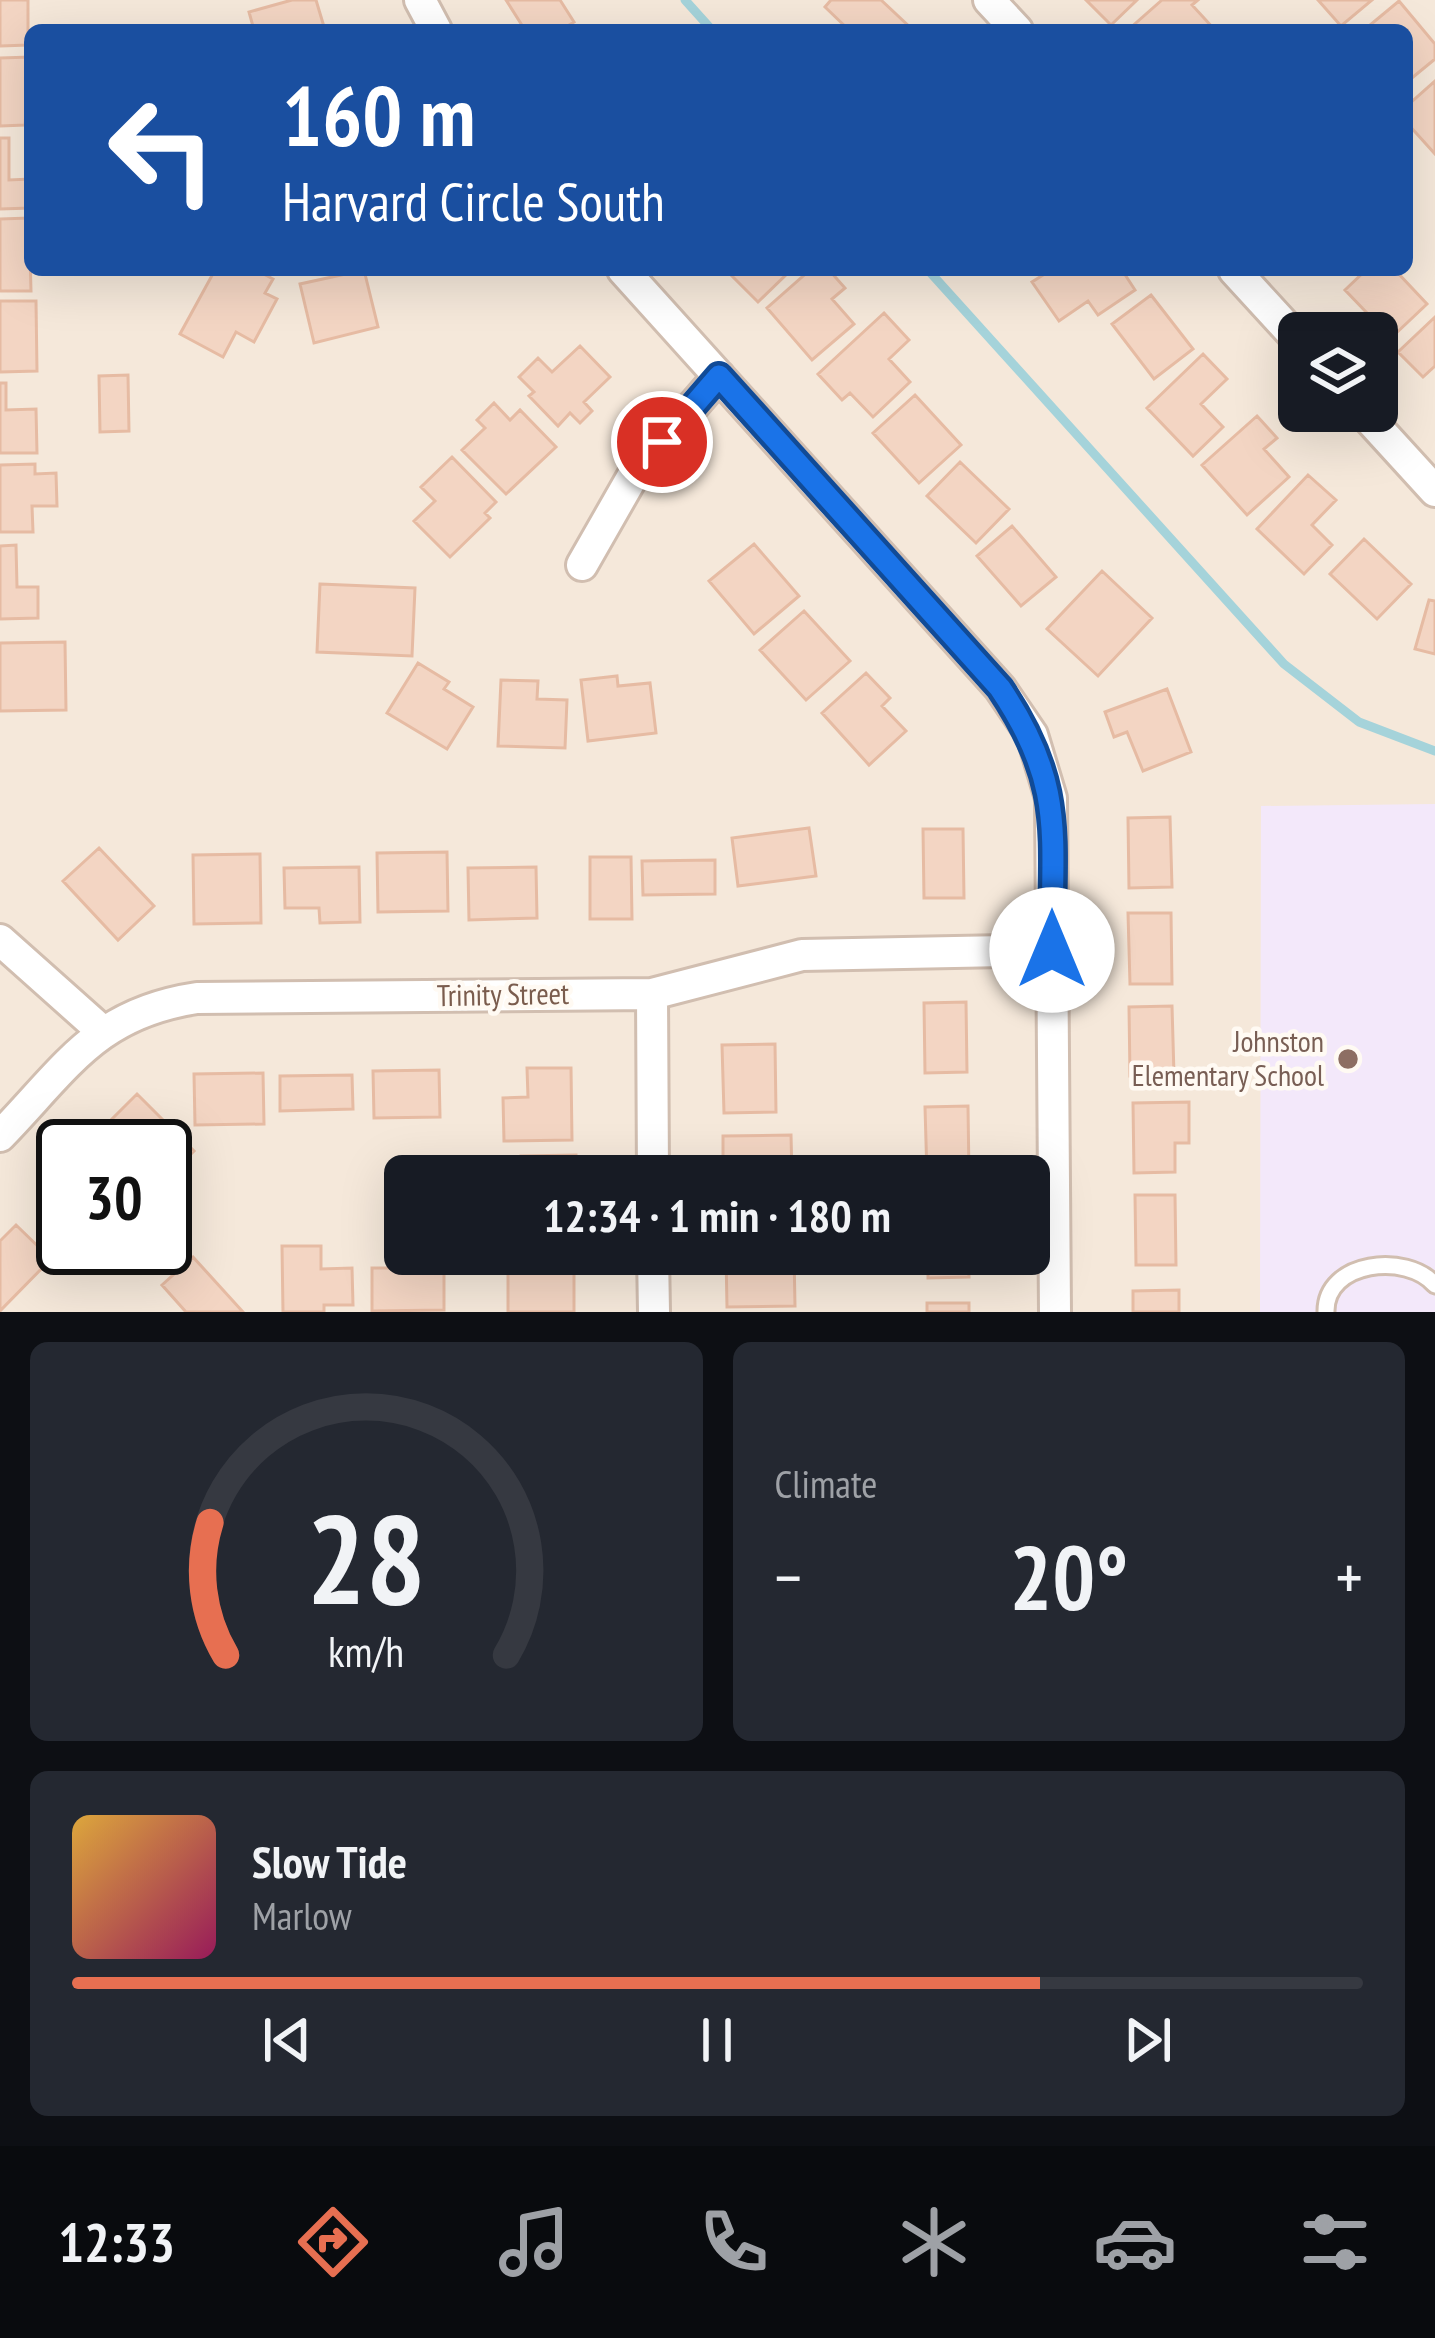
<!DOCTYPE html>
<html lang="en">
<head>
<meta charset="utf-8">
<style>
	:root { --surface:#171b24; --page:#242831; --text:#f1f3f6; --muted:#9ea1a6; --line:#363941; --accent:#e76f51 }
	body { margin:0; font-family:"PT Sans Narrow",sans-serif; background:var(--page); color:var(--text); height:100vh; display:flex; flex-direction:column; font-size:45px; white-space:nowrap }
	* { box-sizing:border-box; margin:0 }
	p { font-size:39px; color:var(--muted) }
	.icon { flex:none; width:66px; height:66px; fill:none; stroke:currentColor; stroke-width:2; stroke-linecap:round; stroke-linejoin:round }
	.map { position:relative; height:1312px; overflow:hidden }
	.drawer { display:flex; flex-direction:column; gap:30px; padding:30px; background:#0d0f14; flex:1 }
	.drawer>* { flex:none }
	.top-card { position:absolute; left:24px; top:24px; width:1389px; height:252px; border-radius:18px; box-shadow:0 12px 48px #0002; background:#1a4fa0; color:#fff; overflow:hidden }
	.buttons { position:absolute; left:1278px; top:312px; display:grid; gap:24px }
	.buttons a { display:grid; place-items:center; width:120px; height:120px; border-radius:18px; background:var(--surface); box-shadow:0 12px 48px #0002; font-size:60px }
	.speed { position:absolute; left:36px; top:1119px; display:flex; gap:24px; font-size:60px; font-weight:700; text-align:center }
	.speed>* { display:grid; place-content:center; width:156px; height:156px; border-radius:50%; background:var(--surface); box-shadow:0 12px 48px #0002; line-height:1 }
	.speed .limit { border:6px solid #111; border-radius:18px; background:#fff; color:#111 }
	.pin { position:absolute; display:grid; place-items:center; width:102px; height:102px; color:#fff; margin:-51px; border:6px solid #fff; border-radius:50%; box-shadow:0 3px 12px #0007 }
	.me { position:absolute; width:132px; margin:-66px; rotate:0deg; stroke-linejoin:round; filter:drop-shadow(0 0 9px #0008) }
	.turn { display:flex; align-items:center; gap:42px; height:252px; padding:0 60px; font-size:54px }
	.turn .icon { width:156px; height:156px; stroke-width:2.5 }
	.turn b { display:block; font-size:84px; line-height:102px }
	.big { font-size:90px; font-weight:800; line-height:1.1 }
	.drawer .card { flex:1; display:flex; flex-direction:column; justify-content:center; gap:18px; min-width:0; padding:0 42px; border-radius:18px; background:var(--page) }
	.drawer .dial { align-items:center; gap:0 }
	.dial svg { height:312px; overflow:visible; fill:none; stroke:var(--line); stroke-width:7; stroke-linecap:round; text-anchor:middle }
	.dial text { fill:var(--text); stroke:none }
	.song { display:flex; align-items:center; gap:36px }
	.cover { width:144px; height:144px; border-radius:18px; background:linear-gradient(135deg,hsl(40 70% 55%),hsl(330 70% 35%)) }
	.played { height:12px; border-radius:6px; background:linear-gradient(90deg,var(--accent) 75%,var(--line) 75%) }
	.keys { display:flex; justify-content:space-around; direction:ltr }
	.heat { display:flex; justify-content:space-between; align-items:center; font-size:66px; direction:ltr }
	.drawer .tiles { flex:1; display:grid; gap:30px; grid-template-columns:1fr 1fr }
	.card:last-child { grid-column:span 2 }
	.trip { position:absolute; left:384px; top:1155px; width:666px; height:120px; border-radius:18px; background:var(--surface); box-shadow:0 12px 48px #0002; font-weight:800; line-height:120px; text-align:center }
	.tab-bar { display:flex; height:192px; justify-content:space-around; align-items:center; background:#090b0e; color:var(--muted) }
	.tab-bar .icon { width:84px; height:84px }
	.tab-bar .selected { color:var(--accent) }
	.tab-bar b { font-size:54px; color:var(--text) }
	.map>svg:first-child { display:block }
	.residential { fill:#f5e8da; fill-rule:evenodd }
	.education { fill:#f3e8fa }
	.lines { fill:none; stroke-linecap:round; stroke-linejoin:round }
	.stream { stroke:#a5d3da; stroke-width:9 }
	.building { fill:#f3d5c3; stroke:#e6bba3; stroke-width:3 }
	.lane-casing { stroke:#d1beb0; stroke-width:21 }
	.street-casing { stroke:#d1beb0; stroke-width:36 }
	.lane { stroke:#fff; stroke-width:15 }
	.street { stroke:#fff; stroke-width:30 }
	.route-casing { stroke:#114b97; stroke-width:30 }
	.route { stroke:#1a73e8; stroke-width:21 }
	.education-dot { fill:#8d6e63; stroke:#fffaf3; stroke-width:4.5 }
	.labels { text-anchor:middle; stroke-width:9; stroke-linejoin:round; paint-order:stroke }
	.street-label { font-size:30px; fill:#7a5c4d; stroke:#fffaf3 }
	.education-label { font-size:30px; fill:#785e54; stroke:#fffaf3; text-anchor:end }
</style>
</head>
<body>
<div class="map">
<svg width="1435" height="1312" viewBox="0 0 1435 1312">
	<rect width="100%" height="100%" fill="#fdf6ec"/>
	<path class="residential" d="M0 0H1435V1312H0ZM30 30H1407V270H30ZM1299 333H1377V411H1299ZM63 1146H165V1248H63ZM405 1176H1029V1254H405Z"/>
	<path class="education" d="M1435 804V1312H1260L1261 806Z"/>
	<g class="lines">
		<path class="stream" d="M685 0 712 30
			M928 270 1284 664 1359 722 1435 751"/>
	</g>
	<path class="building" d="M0 0H28V45L0 46Z
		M292 0H316L325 30H254L249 12Z
		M506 0H560L574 22 561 30H525Z
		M831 0H881L913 30H849L825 7Z
		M1086 0H1137L1111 25Z
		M1162 0H1198L1192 5 1215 30H1128Z
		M1318 0H1372L1341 26Z
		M1399 1 1435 44V59L1407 82V30H1364Z
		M30 57 25 125 0 126V58Z
		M1435 81V154L1407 123V106Z
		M0 138H9V180L30 179V208L0 209Z
		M29 218 31 291H0V219Z
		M215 270H256L273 279 265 293 277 299 254 342 236 332 223 357 180 334Z
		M364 270 378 327 314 343 300 284Z
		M726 270H791L758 302Z
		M810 270H829L845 288 832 299 854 324 812 360 767 308Z
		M1051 270H1122L1135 290 1098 315 1088 301 1059 321 1032 282Z
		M1366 270H1395L1427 304 1391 338 1345 290Z
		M1151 295 1193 349 1154 379 1112 324Z
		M0 301H36L37 371 0 372Z
		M884 313 909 340 889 359 910 382 873 417 850 393 842 400 818 374Z
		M1435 317V366L1423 377 1398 352Z
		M580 346 610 377 584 402 592 411 580 423 570 413 558 426 529 396 534 392 519 377 538 358 552 372Z
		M1203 354 1227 379 1201 404 1223 427 1193 456 1147 408Z
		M128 375 129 431 100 432 99 376Z
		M0 383H6V410L36 409 37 453H0Z
		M915 395 961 445 919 483 873 433Z
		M494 403 510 420 520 410 556 447 506 494 462 450 485 428 477 420Z
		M1257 416 1277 438 1264 449 1289 477 1247 515 1202 465Z
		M452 457 496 502 485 513 490 518 450 557 414 521 435 501 421 487Z
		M960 462 1009 509 976 543 927 496Z
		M35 464V474L56 473 57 506H32L33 532H0V465Z
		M1308 475 1336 500 1312 525 1332 545 1304 574 1257 529Z
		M1012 526 1056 577 1021 606 977 556Z
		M1364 539 1411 584 1377 619 1330 574Z
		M754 544 799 596 754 634 709 581Z
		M16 545 17 587H38V618L0 619V546Z
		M1102 571 1152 618 1098 676 1047 629Z
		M320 584 415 588 412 656 317 652Z
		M1429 600 1435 601V654L1415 649Z
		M804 611 850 661 806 700 760 650Z
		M65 642 66 710 0 711V643Z
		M418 663 449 682 444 689 473 707 447 749 387 713Z
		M866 673 890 698 882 706 906 731 869 765 822 713Z
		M617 676 618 686 650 683 656 733 588 741 581 680Z
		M501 680 538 681 537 699 567 700 565 748 498 746Z
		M1167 689 1191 752 1143 771 1127 732 1114 737 1105 712Z
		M1170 817 1172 887 1129 888 1128 818Z
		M809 828 816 876 738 886 732 838Z
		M923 829H963L964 898H924Z
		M99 848 154 906 118 940 63 881Z
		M447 852 448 911 378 912 377 853Z
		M260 854 261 923 194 924 193 855Z
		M590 857H631L632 919H590Z
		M715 860V894L643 895 642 861Z
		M359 867 360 922 320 923 319 908H285L284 868Z
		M536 867 537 918 469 920 468 868Z
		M1128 913H1171L1172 984H1130Z
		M966 1002 967 1072 925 1073 924 1003Z
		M1172 1006 1174 1075 1130 1076 1129 1007Z
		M775 1044 776 1112 724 1113 722 1045Z
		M527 1068H571L572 1140 504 1141 503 1098 528 1097Z
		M439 1070 440 1117 374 1118 373 1071Z
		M263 1073 264 1124 195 1125 194 1074Z
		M352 1075 353 1109 280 1111V1076Z
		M137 1094 194 1151 165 1180V1146L88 1143Z
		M1189 1102V1143H1175V1172L1134 1173 1133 1103Z
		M968 1106 969 1176H927L925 1107Z
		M791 1135 792 1176H723V1136Z
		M576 1155V1176H522L521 1156Z
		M1135 1195H1175L1176 1265H1136Z
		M16 1225 51 1259 0 1311V1241Z
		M403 1244 405 1254H444V1310L372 1311V1268H403Z
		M282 1246H321V1269L352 1268 353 1305H324V1312H283Z
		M528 1254H574V1312H508V1273H528Z
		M726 1254H794L795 1306 727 1307Z
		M928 1254H968L969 1277 928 1278Z
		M193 1257 243 1312H186L162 1285Z
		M1179 1290V1312H1133V1291Z
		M927 1303H969V1312H927Z"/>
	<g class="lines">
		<g class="lane-casing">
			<path id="lane" d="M1326 1312C1325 1261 1407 1252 1435 1285"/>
		</g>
		<g class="street-casing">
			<path id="street" d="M420 0 436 30
				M989 0 1017 30
				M623 270 1000 688 1032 735 1051 798 1055 1312
				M1234 270 1299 341
				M1362 411 1435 491
				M582 565 634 474 719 376
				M0 940 101 1030
				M652 994 653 1176
				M0 1136C67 1067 96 1013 197 998L652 994 802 955 1052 950
				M653 1254 654 1312"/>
		</g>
		<use href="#lane" class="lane"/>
		<use href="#street" class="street"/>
	</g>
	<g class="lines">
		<g class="route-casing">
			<path id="route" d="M662 442 719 376 1000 688C1067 787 1051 838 1052 950"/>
		</g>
		<use href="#route" class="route"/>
	</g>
	<circle class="education-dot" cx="1348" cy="1059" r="12"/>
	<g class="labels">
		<g class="street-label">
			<text transform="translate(503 995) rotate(-1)" y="10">Trinity Street</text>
		</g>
		<g class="education-label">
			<text x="1324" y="1052">Johnston<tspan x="1324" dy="34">Elementary School</tspan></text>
		</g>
	</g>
</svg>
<div class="buttons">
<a><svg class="icon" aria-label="layers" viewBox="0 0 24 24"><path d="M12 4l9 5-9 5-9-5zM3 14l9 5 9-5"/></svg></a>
</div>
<div class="speed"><div class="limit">30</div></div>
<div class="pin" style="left:662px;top:442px;background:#d93025"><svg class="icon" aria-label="arrive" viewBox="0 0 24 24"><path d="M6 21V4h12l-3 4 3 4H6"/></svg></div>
<svg class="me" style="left:1052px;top:950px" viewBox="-20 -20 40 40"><circle r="19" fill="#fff"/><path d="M0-13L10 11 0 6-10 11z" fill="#1a73e8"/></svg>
<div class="trip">12:34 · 1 min · 180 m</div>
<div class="top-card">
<div class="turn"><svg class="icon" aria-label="left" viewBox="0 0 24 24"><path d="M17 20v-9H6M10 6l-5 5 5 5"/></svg><div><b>160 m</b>Harvard Circle South</div></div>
</div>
</div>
<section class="drawer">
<div class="tiles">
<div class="card dial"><svg viewBox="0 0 100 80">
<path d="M14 69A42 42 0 1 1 86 69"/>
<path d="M14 69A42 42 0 0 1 10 35" stroke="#e76f51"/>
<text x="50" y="56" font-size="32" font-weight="700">28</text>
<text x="50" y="72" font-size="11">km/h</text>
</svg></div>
<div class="card"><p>Climate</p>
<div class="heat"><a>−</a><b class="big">20°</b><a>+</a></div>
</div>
<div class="card">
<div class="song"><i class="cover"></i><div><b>Slow Tide</b><p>Marlow</p></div></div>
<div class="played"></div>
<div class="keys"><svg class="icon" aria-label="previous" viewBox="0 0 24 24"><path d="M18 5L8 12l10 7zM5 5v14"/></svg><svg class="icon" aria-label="pause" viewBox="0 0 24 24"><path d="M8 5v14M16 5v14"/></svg><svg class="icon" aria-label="next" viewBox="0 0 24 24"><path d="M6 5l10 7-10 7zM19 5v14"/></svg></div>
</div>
</div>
</section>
<nav class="tab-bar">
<b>12:33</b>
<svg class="icon selected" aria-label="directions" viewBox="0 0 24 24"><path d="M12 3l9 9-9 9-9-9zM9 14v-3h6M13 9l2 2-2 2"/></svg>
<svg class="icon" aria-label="music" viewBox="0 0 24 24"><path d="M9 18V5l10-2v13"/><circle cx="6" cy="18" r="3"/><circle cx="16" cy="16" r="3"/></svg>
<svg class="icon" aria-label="phone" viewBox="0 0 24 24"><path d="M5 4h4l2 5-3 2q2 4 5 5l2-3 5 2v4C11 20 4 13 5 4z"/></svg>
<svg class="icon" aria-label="climate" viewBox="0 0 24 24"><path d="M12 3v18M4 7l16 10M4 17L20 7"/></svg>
<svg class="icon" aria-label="car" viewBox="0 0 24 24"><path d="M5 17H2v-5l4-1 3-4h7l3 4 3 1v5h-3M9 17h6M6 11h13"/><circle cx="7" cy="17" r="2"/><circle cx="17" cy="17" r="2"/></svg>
<svg class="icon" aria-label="filters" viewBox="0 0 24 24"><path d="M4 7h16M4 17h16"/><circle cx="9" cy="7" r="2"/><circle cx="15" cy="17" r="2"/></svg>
</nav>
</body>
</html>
